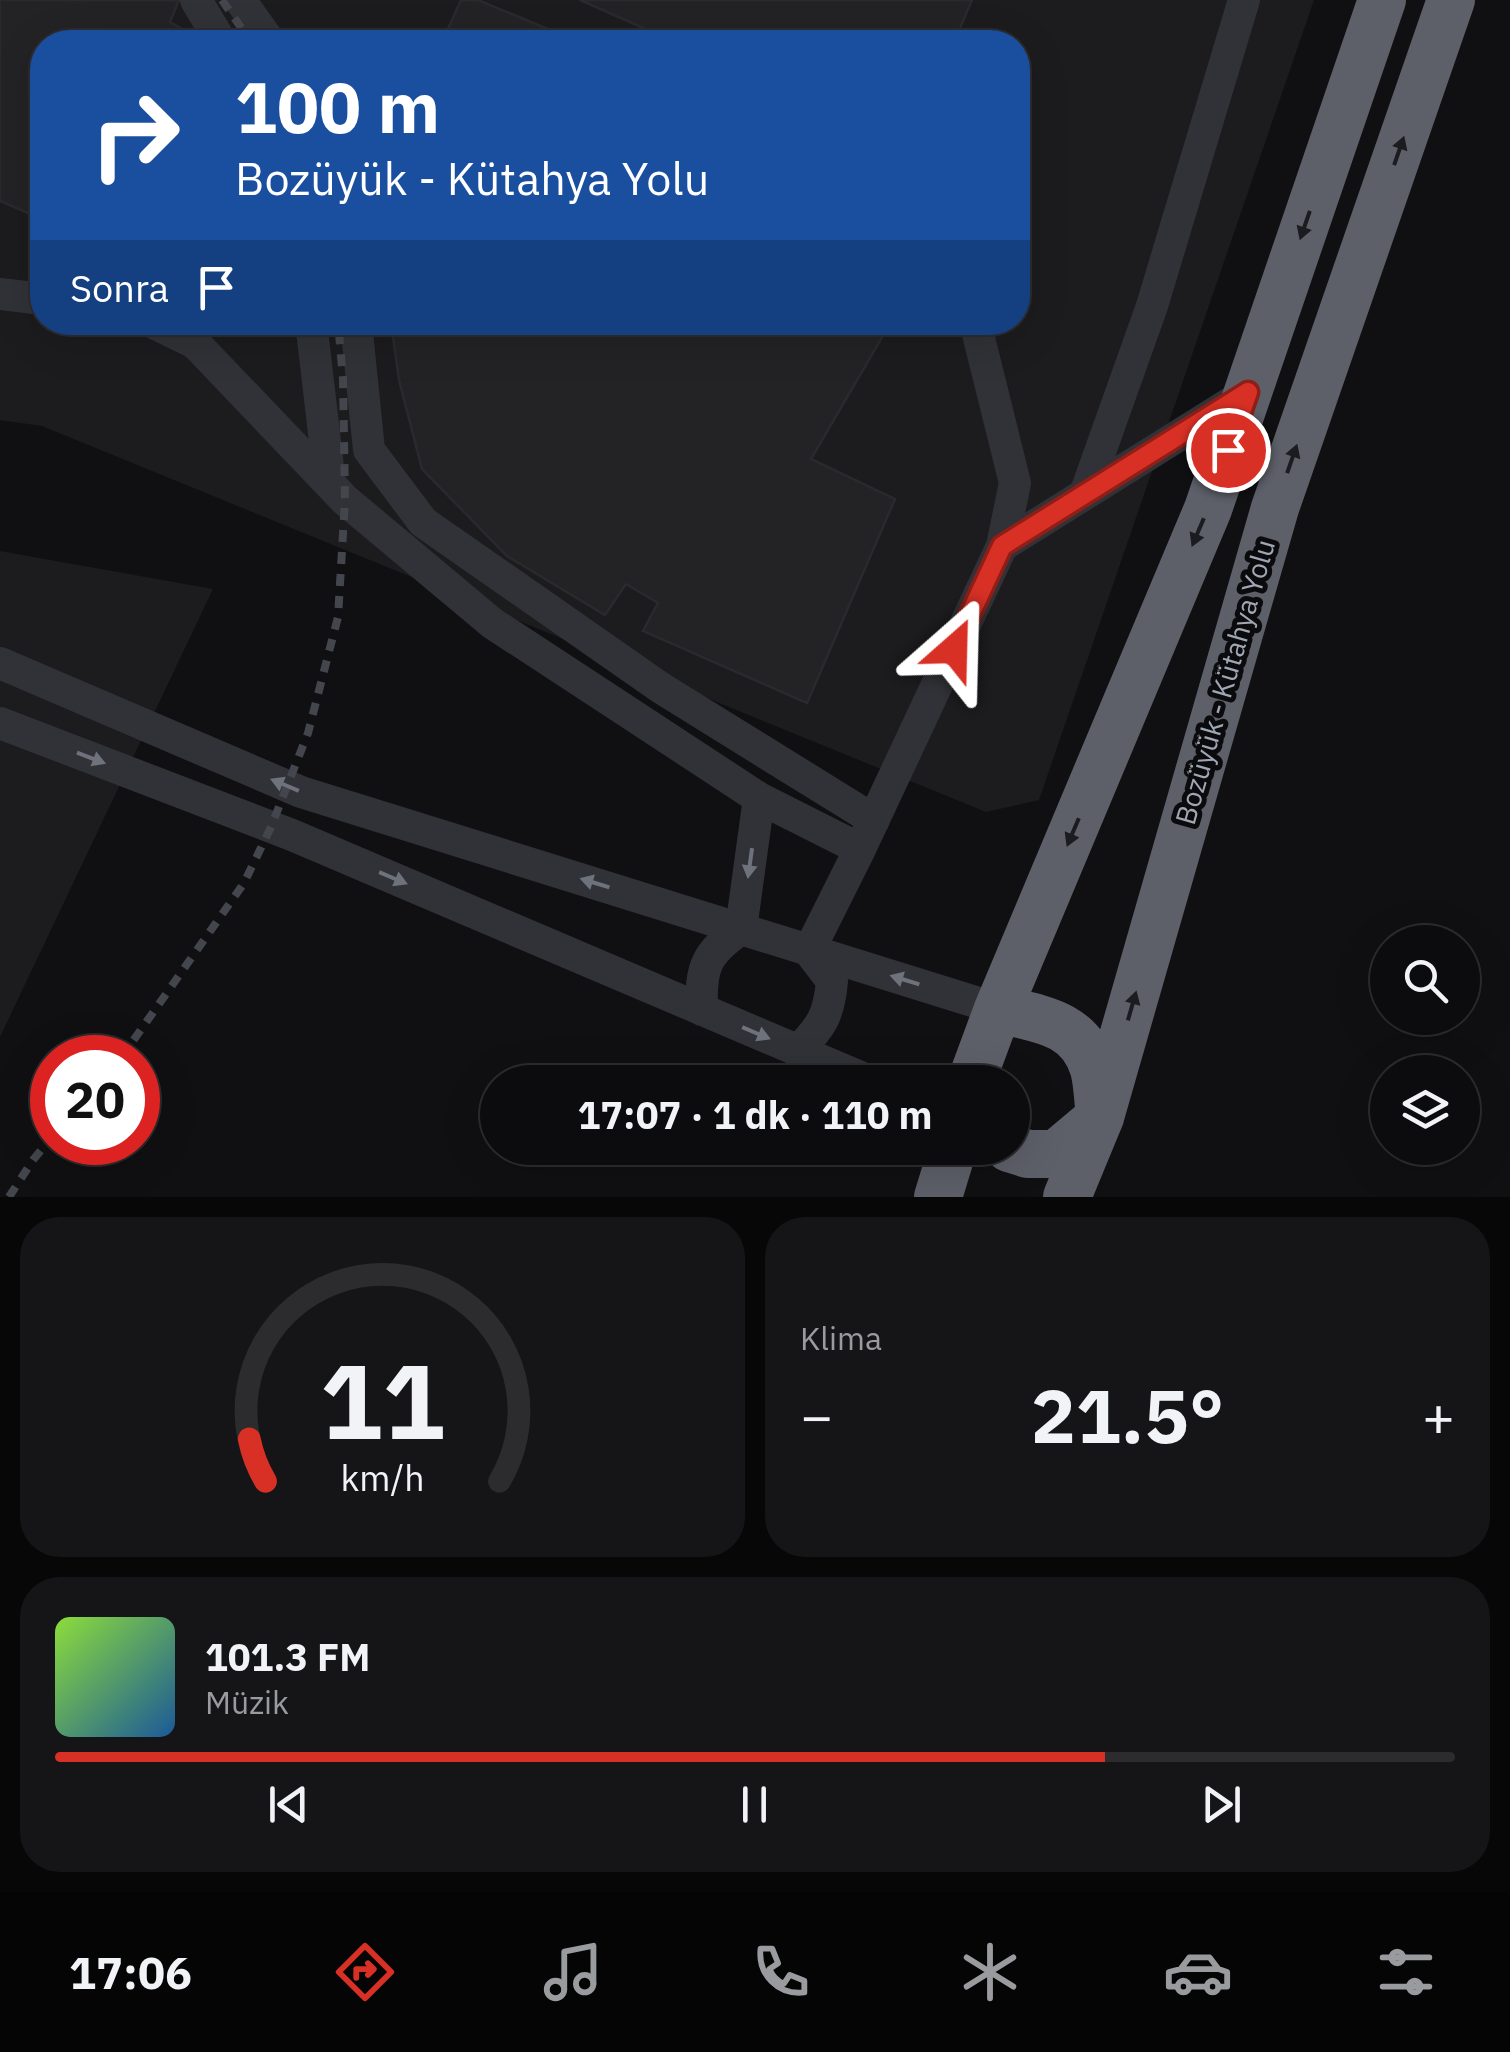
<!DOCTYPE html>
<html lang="tr">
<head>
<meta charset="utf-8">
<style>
	:root { --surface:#0c0c0e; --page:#151517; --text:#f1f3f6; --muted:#9a9b9e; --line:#2c2c2e; --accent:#d93025 }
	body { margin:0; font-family:"IBM Plex Sans",sans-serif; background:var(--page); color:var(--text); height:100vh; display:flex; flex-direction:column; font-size:38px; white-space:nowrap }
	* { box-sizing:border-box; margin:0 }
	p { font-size:32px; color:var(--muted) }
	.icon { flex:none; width:55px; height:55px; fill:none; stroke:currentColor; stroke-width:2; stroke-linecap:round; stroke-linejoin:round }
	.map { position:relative; height:1197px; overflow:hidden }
	.sheet { display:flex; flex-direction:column; gap:20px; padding:20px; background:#070708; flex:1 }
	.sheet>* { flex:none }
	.guide { position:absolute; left:30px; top:30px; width:1000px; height:305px; border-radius:40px; box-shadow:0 10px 40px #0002,0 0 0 2px var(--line); background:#1a4fa0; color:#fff; overflow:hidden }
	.fabs { position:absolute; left:1370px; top:925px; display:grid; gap:20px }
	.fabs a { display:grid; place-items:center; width:110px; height:110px; border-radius:50%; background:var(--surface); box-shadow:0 10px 40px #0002,0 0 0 2px var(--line); font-size:50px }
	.speed { position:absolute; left:30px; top:1035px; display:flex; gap:20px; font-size:50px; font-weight:700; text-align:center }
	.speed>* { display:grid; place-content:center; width:130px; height:130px; border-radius:50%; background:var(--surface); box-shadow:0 10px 40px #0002,0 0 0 2px var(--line); line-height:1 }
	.speed .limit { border:15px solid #d22; background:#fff; color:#111 }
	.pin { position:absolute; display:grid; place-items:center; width:85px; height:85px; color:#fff; margin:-42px; border:5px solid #fff; border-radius:50%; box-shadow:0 2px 10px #0007 }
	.me { position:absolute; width:110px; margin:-55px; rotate:25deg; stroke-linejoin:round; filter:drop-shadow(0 0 8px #0008) }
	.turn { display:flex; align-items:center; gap:35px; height:210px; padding:0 40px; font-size:45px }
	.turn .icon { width:130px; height:130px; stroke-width:2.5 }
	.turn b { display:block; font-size:70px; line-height:85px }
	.then { display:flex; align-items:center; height:95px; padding:0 40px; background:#0003; gap:20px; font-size:38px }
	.big { font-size:75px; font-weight:700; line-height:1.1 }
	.sheet .widget { flex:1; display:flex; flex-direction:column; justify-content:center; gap:15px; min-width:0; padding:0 35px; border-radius:40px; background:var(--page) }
	.sheet .dial { align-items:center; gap:0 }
	.dial svg { height:260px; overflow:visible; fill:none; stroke:var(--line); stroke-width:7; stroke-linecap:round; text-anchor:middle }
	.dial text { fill:var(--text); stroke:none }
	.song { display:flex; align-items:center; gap:30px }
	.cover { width:120px; height:120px; border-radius:15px; background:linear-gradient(135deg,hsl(90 70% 55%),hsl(210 70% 35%)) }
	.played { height:10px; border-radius:5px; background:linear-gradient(90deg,var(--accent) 75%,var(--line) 75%) }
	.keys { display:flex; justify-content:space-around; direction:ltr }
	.heat { display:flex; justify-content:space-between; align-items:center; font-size:55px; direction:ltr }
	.sheet .tiles { flex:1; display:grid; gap:20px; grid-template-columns:1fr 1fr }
	.widget:last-child { grid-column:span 2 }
	.trip { position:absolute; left:480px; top:1065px; width:550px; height:100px; border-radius:50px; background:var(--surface); box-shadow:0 10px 40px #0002,0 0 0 2px var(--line); font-weight:700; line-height:100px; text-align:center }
	.menu { display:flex; height:160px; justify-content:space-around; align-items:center; background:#050506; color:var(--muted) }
	.menu .icon { width:70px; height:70px }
	.menu .on { color:var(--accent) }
	.menu b { font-size:45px; color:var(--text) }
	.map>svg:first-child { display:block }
	.built { fill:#1c1c1f; fill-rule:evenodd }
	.building { fill:#232326; stroke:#2a2a2e; stroke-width:2.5 }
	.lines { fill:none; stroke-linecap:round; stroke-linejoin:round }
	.minor { stroke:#313237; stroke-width:32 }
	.highway { stroke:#5d6069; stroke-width:48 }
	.rail { stroke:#44464d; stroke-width:8; stroke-dasharray:12 10; stroke-linecap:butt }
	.oneway { fill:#1b1c1f }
	.oneway2 { fill:#6e727c }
	.route-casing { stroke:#8d1f18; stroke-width:25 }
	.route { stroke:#d93025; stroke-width:18 }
	.labels { text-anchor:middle; stroke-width:10; stroke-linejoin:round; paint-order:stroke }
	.street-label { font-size:28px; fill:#a0a7b4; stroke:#0b0b0d }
</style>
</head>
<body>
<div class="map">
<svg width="1510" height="1197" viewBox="0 0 1510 1197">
	<rect width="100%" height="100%" fill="#101012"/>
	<path class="built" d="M0 0H1314L1039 800 986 812 42 426 0 420ZM42 42H1018V322H42Z
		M0 551 213 589 0 1037Z"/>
	<path class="building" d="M0 0H179L170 22 205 42H42V219L0 201Z
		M461 0H478L579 42H442Z
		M580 0H972L954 42H675Z
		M391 322H891L811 459 895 499 807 703 643 631 658 603 626 584 605 615 507 556 422 469 399 380Z"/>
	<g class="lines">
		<path class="minor" d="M196 0 221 42
			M240 0 270 42
			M0 294 42 299
			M152 322 195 343 345 500 492 623 759 798 860 849
			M311 322 330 484
			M356 322 369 450 423 522 661 688 874 820
			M1085 494 1152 306 1244 0
			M1002 546 1248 392
			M0 663 301 792 998 1009
			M0 723 292 835 872 1082
			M702 1010C700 967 706 953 741 929L759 798
			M798 1051C822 1026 829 1015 832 981L809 951 860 849 1002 546 1015 483 975 322"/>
		<path class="highway" d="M998 1009C1040 1019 1080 1022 1094 1069 1098 1084 1098 1102 1100 1117L1056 1154H1028L1009 1148
			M971 1082 998 1009 1208 509 1382 0
			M938 1197 953 1148
			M1067 1197 1100 1117 1275 508 1451 0"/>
		<path class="rail" d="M222 0 251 42
			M121 1058 244 883 271 827 308 733 338 617 345 500 343 379 338 322
			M9 1197 33 1160 52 1137"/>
	</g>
	<defs><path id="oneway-solid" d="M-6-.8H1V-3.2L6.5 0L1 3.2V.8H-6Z" transform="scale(2.5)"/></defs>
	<g class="oneway">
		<use href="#oneway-solid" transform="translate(1399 151) rotate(-71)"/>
		<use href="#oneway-solid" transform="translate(1305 225) rotate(109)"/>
		<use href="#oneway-solid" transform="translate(1292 459) rotate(-71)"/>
		<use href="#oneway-solid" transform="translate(1198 532) rotate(113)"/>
		<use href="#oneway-solid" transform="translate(1073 832) rotate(113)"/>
		<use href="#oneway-solid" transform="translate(1132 1006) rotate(-74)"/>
	</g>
	<g class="oneway2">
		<use href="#oneway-solid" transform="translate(91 758) rotate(21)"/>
		<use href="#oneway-solid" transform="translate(285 785) rotate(-157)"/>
		<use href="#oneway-solid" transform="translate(750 863) rotate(98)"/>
		<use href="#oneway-solid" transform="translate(393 878) rotate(23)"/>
		<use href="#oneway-solid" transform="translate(595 883) rotate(-163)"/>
		<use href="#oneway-solid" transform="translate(905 980) rotate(-163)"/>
		<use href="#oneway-solid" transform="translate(756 1033) rotate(23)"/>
	</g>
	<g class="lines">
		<g class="route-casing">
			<path id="route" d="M954 649 1002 546 1248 392 1228 450"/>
		</g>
		<use href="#route" class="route"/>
	</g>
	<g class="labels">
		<g class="street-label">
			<text transform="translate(1225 682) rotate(-74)" y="10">Bozüyük - Kütahya Yolu</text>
		</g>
	</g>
</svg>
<div class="fabs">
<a><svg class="icon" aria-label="search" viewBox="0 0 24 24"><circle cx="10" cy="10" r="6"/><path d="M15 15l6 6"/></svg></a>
<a><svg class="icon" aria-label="layers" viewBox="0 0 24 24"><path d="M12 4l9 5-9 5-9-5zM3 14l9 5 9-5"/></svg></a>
</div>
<div class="speed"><div class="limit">20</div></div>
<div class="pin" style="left:1228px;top:450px;background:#d93025"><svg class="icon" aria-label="arrive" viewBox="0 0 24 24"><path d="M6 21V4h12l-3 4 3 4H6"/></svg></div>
<svg class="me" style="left:954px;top:649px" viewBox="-20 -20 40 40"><path d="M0-17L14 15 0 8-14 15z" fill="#d93025" stroke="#fff" stroke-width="4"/></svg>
<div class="trip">17:07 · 1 dk · 110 m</div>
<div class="guide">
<div class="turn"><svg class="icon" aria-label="right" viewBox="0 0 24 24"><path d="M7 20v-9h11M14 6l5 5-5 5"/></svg><div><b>100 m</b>Bozüyük - Kütahya Yolu</div></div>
<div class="then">Sonra<svg class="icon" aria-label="arrive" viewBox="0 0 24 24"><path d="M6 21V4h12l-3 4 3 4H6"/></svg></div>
</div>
</div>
<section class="sheet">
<div class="tiles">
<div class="widget dial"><svg viewBox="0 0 100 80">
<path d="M14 69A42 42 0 1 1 86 69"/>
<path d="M14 69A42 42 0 0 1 9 56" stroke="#d93025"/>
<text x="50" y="56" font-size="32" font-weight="700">11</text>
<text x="50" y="72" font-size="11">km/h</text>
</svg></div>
<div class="widget"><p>Klima</p>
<div class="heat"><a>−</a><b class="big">21.5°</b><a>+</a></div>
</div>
<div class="widget">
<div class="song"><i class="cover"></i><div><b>101.3 FM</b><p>Müzik</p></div></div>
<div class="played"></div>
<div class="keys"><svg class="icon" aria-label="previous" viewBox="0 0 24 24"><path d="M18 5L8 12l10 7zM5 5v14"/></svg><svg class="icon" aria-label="pause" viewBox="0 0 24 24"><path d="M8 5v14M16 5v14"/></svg><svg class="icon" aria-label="next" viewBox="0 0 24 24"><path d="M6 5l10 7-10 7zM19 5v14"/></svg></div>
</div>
</div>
</section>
<nav class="menu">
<b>17:06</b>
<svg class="icon on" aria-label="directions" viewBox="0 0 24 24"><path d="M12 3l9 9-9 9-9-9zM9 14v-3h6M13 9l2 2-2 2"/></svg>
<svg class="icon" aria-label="music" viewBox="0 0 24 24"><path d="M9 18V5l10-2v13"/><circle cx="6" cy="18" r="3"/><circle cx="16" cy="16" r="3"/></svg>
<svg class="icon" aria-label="phone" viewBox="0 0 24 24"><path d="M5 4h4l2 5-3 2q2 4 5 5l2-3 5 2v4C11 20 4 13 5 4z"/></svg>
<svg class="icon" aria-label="climate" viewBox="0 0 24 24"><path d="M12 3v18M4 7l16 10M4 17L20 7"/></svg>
<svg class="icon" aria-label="car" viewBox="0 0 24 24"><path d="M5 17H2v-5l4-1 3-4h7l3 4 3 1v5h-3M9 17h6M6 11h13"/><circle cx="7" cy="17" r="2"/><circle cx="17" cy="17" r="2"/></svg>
<svg class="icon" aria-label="filters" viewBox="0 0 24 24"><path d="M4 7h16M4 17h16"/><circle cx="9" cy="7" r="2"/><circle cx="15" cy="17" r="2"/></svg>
</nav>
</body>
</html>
